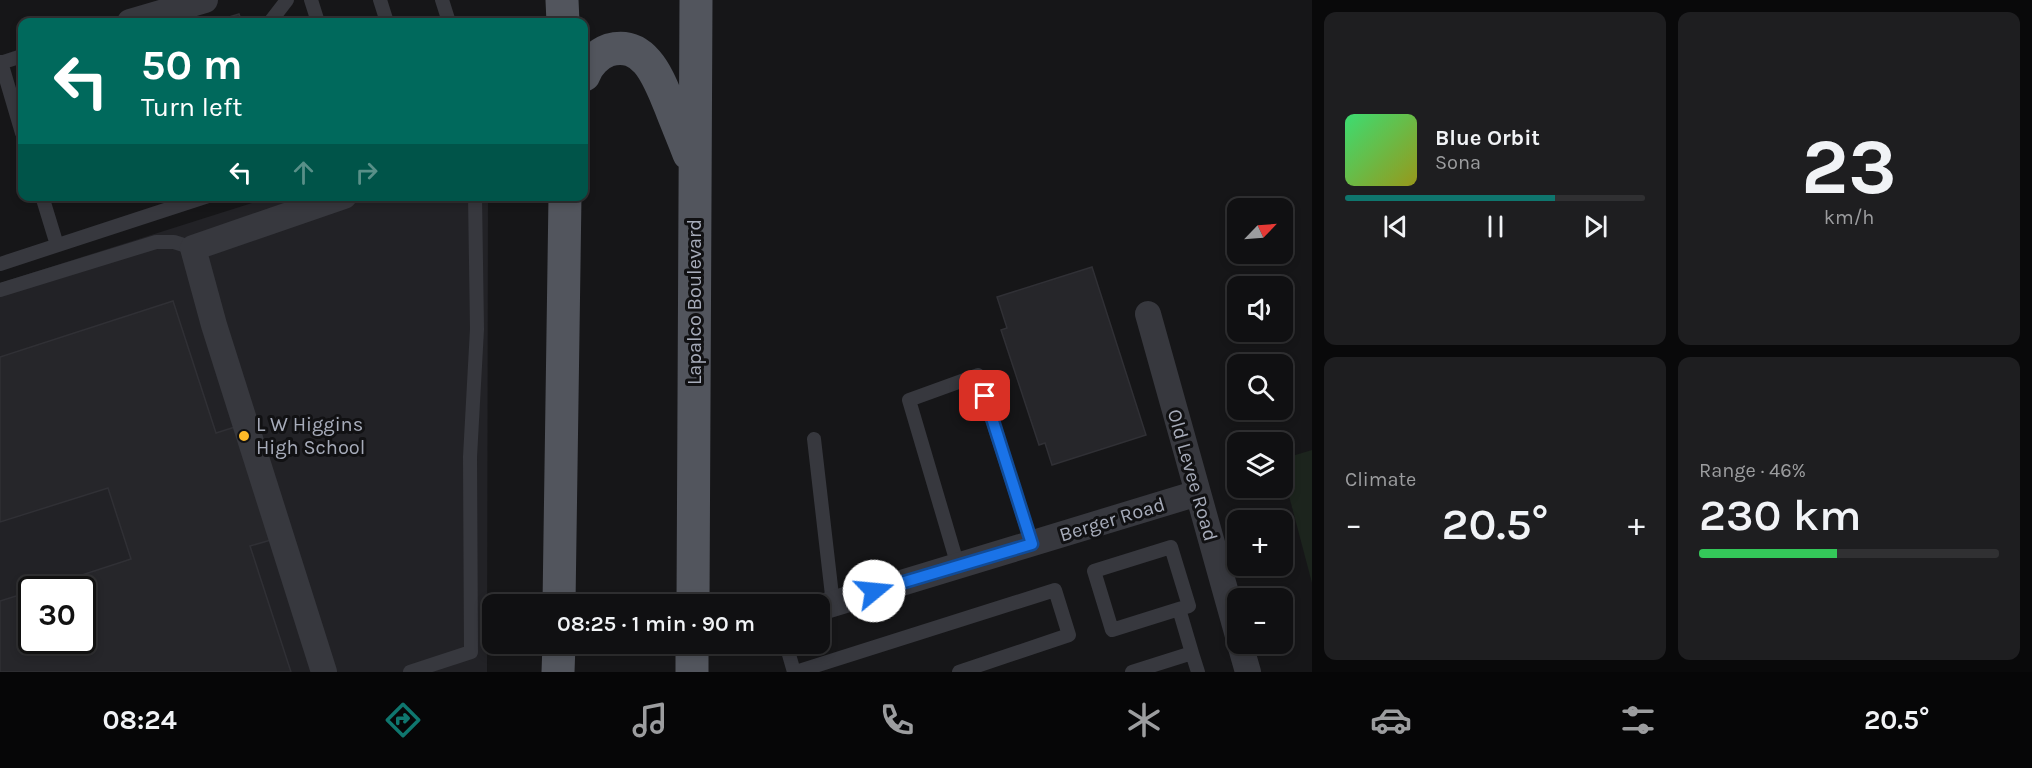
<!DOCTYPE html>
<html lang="en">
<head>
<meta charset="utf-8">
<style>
	:root { --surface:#101012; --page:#1e1e20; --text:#f1f3f6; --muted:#9c9d9f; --line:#303032; --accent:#0f766e }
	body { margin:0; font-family:Karla,sans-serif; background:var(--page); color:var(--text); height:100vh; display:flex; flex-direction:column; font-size:22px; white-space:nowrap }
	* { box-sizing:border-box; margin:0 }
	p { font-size:20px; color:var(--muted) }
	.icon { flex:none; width:33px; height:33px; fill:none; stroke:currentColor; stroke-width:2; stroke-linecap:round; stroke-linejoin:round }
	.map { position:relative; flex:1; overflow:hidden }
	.sheet { display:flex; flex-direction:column; gap:12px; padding:12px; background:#09090a; width:720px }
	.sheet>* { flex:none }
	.hud { position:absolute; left:18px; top:18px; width:570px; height:183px; border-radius:12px; box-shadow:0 3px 9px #0003,0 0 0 2px var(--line); background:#00695c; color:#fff; overflow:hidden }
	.needle { width:39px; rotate:65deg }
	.fabs { position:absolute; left:1227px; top:198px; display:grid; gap:12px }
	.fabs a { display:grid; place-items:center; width:66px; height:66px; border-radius:12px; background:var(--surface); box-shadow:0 3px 9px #0003,0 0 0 2px var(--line); font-size:30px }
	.speed { position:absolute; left:18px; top:576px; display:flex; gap:12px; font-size:30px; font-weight:700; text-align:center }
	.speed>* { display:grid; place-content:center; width:78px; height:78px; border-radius:50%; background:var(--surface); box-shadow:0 3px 9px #0003,0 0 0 2px var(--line); line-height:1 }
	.speed .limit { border:3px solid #111; border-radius:9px; background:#fff; color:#111 }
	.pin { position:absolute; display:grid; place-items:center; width:51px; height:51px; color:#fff; margin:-26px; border-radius:12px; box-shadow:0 3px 9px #0006 }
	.me { position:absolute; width:66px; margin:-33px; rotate:73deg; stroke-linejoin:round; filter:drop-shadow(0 0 4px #0008) }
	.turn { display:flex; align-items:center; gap:21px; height:126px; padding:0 24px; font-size:27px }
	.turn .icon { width:78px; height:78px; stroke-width:2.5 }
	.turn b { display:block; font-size:42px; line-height:51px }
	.lanes { display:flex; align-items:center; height:57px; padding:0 24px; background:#0003; justify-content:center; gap:30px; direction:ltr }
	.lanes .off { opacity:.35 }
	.big { font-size:45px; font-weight:600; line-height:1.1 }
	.sheet .card { flex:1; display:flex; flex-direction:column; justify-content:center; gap:9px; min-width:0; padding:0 21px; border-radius:12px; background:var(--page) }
	.sheet .dial { align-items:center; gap:0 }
	.dial b { font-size:78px; line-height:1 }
	.song { display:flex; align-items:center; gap:18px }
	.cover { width:72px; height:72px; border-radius:9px; background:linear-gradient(135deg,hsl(140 70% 55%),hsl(60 70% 35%)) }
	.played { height:6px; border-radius:3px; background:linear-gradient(90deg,var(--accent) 70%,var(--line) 70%) }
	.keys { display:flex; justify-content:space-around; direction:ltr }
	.heat { display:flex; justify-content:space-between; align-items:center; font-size:33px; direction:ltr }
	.charge { height:9px; border-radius:4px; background:linear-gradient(90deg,#34c759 46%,var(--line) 0) }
	.sheet .tiles { flex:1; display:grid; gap:12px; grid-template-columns:repeat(2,1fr) }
	.trip { position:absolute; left:482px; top:594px; width:348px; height:60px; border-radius:12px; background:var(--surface); box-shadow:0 3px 9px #0003,0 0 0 2px var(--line); font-weight:600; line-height:60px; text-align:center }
	.menu { display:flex; height:96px; justify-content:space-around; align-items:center; background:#060607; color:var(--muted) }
	.menu .icon { width:42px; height:42px }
	.menu .on { color:var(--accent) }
	.menu b { font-size:27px; color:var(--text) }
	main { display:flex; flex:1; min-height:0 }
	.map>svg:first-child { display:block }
	.built { fill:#222226; fill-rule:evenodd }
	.green { fill:#1c241d }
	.building { fill:#26262a; stroke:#303035; stroke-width:1.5 }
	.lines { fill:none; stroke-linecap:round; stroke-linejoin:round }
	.service { stroke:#37383e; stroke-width:14 }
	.minor { stroke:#37383e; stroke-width:26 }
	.primary { stroke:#52555d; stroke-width:33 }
	.route-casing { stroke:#114b97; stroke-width:15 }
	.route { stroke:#1a73e8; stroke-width:10 }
	.poi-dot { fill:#ffba28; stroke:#111113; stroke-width:2 }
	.labels { text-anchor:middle; stroke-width:6; stroke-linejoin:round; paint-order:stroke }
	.street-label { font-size:20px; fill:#a7acba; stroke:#111113 }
	.poi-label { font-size:20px; fill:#a7acba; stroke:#111113; text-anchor:start }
</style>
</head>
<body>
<main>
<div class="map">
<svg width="1312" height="672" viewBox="0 0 1312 672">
	<rect width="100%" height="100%" fill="#161618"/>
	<path class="built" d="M271 197H488L487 672H0V283ZM32 590H82V640H32Z"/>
	<path class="green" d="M1312 450V583L1283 473 1282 459Z"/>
	<path class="building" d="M239 14 242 22H213Z
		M1092 267 1146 435 1052 465 1045 443 1039 445 1001 330 1007 328 997 297Z
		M173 301 216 433 235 427 271 540 250 546 291 672H0V601L32 591V640H82V590H36L131 559 108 488 0 522V357Z"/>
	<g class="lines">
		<path class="service" d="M311 0 318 22
			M380 0 387 22
			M442 0 449 22
			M270 22 287 0
			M1 62 22 133
			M0 63 22 56
			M42 196 57 245
			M0 264 208 196
			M0 290 156 242H174L193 248
			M814 439 833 604
			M958 566 909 400 978 375 1032 544
			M1179 609 1189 606 1171 547 1094 571 1112 630 1179 609 1192 653
			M786 644 794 672
			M410 672 471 652 470 457 477 329 475 196
			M796 672 1055 590 1069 635 959 672
			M1132 672 1192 653 1198 672"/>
		<path class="minor" d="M130 22 205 0
			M1148 314 1238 636
			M819 608 1198 493
			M1240 644 1248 672
			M324 672 214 325 193 248 344 196"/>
		<path class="primary" d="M562 0 563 22
			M584 75C588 64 598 54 609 50 646 40 659 80 670 106 676 122 683 138 689 154
			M559 604 565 196
			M693 604 696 0
			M692 644V672
			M558 672 559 644"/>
	</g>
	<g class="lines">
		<g class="route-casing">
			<path id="route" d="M874 591 1032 544 985 396"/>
		</g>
		<use href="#route" class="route"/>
	</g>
	<circle class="poi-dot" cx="244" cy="436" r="6"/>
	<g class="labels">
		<g class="street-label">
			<text transform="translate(694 302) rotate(-90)" y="7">Lapalco Boulevard</text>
			<text transform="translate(1193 475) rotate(74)" y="7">Old Levee Road</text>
			<text transform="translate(1112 519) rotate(-17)" y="7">Berger Road</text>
		</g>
		<g class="poi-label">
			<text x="256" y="431">L W Higgins<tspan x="256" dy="23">High School</tspan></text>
		</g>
	</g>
</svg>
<div class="fabs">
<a><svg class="needle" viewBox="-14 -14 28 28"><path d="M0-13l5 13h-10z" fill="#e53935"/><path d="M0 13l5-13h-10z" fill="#9c9d9f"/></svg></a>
<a><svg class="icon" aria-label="sound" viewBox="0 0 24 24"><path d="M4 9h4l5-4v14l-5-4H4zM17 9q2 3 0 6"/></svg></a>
<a><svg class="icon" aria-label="search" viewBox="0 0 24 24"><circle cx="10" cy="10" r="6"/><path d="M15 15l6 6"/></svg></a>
<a><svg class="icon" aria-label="layers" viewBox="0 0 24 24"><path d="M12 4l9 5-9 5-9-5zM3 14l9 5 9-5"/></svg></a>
<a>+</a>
<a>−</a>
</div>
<div class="speed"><div class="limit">30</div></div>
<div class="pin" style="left:985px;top:396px;background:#d93025"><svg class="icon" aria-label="arrive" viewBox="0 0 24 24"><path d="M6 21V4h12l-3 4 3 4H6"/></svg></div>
<svg class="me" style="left:874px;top:591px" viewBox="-20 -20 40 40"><circle r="19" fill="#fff"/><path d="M0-13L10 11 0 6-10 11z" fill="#1a73e8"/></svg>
<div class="trip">08:25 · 1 min · 90 m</div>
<div class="hud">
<div class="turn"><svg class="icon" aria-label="left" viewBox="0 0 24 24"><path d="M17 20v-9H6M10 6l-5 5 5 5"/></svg><div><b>50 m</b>Turn left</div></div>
<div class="lanes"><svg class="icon" aria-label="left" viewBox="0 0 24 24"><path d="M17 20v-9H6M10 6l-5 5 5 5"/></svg><svg class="icon off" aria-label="ahead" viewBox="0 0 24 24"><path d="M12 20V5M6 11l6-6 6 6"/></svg><svg class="icon off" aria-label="right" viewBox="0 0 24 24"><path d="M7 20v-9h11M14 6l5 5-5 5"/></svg></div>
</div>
</div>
<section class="sheet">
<div class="tiles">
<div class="card">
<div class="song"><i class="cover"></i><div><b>Blue Orbit</b><p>Sona</p></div></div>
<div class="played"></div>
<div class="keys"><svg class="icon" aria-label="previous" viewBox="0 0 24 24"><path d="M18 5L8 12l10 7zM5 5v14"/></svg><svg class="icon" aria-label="pause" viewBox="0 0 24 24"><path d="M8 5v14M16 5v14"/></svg><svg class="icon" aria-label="next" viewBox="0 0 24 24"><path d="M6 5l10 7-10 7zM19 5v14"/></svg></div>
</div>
<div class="card dial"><b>23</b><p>km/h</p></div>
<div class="card"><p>Climate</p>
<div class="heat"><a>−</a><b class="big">20.5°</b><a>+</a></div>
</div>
<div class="card"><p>Range · 46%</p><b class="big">230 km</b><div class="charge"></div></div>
</div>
</section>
</main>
<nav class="menu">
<b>08:24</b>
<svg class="icon on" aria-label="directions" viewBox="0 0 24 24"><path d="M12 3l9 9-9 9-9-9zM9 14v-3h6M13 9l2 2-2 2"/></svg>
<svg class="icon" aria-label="music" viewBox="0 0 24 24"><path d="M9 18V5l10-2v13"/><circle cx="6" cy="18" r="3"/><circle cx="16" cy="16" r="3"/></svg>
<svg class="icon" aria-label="phone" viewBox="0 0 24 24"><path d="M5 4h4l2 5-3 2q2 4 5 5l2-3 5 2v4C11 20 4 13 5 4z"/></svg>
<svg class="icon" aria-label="climate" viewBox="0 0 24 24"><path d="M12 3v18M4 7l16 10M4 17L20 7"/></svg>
<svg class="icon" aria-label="car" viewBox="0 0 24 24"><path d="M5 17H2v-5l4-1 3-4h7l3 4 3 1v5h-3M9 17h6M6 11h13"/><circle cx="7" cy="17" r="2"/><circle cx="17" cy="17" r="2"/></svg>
<svg class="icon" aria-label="filters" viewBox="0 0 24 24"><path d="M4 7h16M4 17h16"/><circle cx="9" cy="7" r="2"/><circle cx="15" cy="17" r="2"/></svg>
<b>20.5°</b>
</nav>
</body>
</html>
